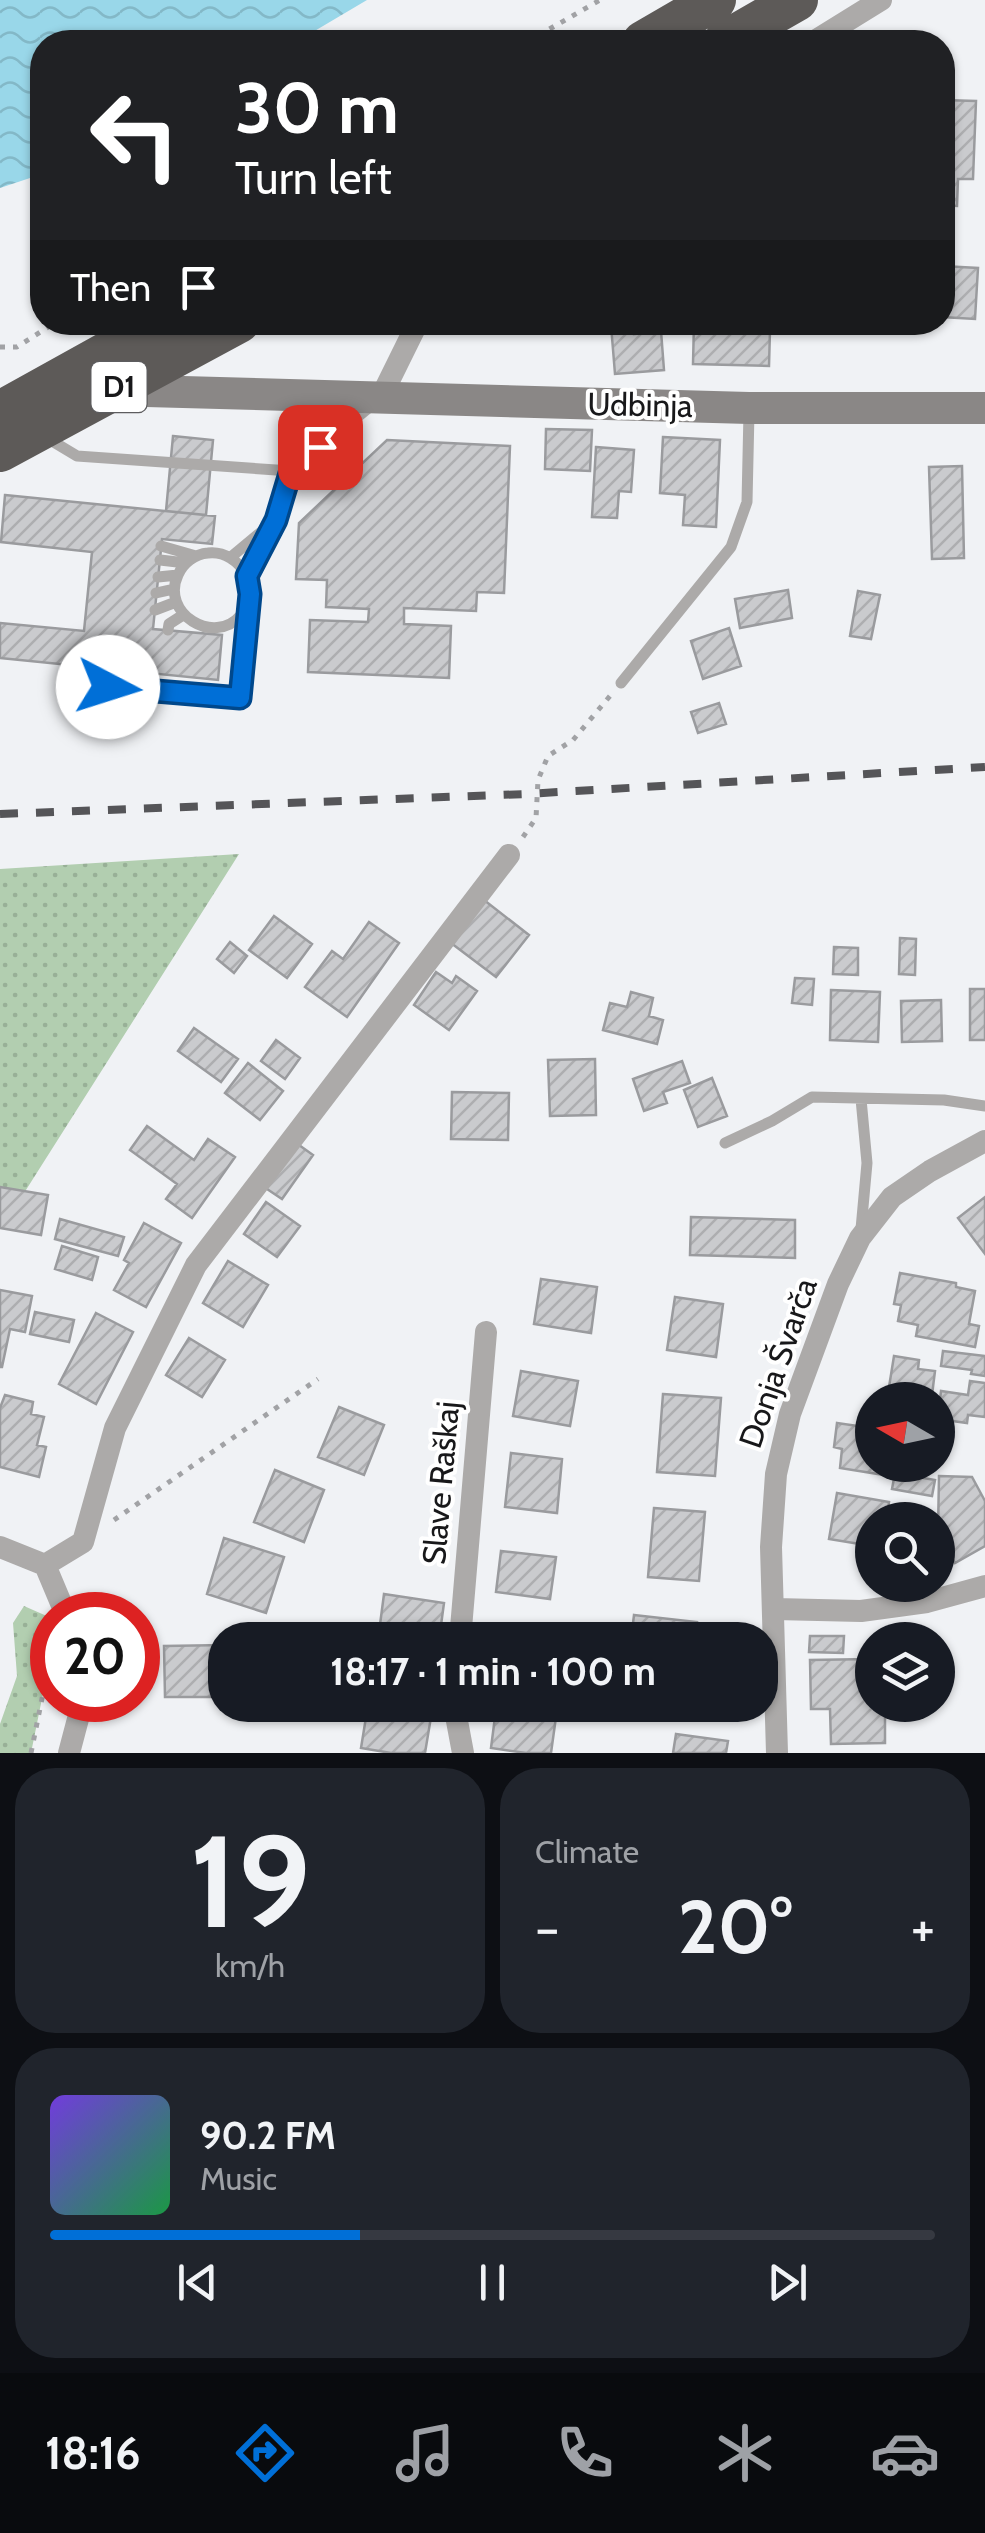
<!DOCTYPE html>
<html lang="en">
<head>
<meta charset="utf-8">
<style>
	:root { --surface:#171b24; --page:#20242c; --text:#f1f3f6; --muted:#9ea1a6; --line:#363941; --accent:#006fd7 }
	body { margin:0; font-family:Cabin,sans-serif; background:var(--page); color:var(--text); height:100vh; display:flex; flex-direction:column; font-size:38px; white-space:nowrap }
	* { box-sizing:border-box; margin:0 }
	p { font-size:32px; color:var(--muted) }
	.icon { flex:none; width:55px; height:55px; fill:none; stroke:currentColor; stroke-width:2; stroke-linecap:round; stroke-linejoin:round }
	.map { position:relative; height:1753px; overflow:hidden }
	.drawer { display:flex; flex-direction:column; gap:15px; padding:15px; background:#0d0f14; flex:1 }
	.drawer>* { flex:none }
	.banner { position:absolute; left:30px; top:30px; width:925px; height:305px; border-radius:40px; box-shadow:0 2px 8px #0004; background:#202124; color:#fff; overflow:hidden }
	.needle { width:65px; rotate:279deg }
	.tools { position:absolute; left:855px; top:1382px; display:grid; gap:20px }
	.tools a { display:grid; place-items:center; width:100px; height:100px; border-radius:50%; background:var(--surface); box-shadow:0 2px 8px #0004; font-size:50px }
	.speed { position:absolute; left:30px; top:1592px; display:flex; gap:20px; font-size:50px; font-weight:700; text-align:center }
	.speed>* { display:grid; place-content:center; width:130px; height:130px; border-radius:50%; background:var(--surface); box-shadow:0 2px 8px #0004; line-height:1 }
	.speed .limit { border:15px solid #d22; background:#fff; color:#111 }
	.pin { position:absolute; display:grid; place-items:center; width:85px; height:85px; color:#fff; margin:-42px; border-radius:20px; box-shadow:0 5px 15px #0006 }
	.me { position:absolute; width:110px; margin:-55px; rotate:95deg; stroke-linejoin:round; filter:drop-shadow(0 0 8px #0008) }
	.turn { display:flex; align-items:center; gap:35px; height:210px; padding:0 40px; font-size:45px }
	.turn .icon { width:130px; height:130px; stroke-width:2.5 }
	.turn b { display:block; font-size:70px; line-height:85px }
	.then { display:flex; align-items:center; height:95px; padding:0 40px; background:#0003; gap:20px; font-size:38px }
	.big { font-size:75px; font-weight:700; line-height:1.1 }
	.drawer .widget { flex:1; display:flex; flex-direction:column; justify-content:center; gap:15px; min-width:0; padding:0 35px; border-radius:40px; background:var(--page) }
	.drawer .dial { align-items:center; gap:0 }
	.dial b { font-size:130px; line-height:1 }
	.song { display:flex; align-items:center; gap:30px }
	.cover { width:120px; height:120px; border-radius:15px; background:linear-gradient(135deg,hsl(260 70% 55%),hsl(140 70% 35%)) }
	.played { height:10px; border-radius:5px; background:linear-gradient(90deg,var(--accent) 35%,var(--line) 35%) }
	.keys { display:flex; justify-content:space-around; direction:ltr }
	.heat { display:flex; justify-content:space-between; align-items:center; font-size:55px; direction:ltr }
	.drawer .tiles { flex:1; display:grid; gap:15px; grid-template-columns:1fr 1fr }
	.widget:last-child { grid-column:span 2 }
	.trip { position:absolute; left:208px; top:1622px; width:570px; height:100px; border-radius:40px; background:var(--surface); box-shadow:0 2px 8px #0004; font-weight:700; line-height:100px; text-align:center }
	.dock { display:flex; height:160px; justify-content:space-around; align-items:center; background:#090b0e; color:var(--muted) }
	.dock .icon { width:70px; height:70px }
	.dock .active { color:var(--accent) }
	.dock b { font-size:45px; color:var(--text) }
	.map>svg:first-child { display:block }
	.grass { fill:url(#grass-dots) }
	.water { fill:url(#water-waves) }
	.building { fill:url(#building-hatch); stroke:#9a9b9e; stroke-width:2.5 }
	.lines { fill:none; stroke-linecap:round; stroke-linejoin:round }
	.path { stroke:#a1a2a5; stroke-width:5; stroke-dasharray:5 8; stroke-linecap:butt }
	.lane { stroke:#acaaa9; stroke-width:11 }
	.street { stroke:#acaaa9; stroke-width:22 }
	.secondary { stroke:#8a8786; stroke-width:32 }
	.highway { stroke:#5d5a58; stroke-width:42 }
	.rail { stroke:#555558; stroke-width:8; stroke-dasharray:18 18; stroke-linecap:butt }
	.route-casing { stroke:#00488c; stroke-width:25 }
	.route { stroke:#006fd7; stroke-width:18 }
	.labels { text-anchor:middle; stroke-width:8; stroke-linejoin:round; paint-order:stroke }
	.shield { fill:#fff; stroke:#5d5d5f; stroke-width:2.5 }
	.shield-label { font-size:30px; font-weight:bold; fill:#18181a }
	.street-label { font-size:32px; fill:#18181a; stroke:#fff }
</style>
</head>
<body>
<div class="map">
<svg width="985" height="1753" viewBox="0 0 985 1753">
	<defs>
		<pattern id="grass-dots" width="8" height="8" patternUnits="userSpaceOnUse" patternTransform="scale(2.5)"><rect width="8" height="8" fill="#b2ceb0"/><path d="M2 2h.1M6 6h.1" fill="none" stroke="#98b097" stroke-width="1.8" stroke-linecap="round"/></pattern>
		<pattern id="water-waves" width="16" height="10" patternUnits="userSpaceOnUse" patternTransform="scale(2.5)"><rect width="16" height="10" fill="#99d7e9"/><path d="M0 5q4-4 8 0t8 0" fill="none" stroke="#83b8c7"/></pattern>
		<pattern id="building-hatch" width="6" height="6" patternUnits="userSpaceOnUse" patternTransform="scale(2.5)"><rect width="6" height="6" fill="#cacbce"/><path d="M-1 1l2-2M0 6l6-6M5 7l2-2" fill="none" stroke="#adaeb0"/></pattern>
	</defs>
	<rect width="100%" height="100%" fill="#f0f2f5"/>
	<path class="grass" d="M239 854 12 1212 0 1210V869Z
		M24 1606 49 1617 52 1649 31 1753H0V1724L17 1676 13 1623Z"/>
	<path class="water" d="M0 0H367L296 42H42V174L0 188Z"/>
	<path class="building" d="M942 100 976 101 973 179H958L957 206 942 205Z
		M942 266 978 268 975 319 942 317Z
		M694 322H728V329L770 330 769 366 693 364Z
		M633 323 634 334 661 331 664 370 615 374 611 325Z
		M546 429 592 430 590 471 545 469Z
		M173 436 213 440 206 515 166 511Z
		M663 437 720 440 716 527 683 525 685 495 660 493Z
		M387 440 510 446 504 593 477 592 476 611 404 608V624L451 626 449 678 308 672 310 620 368 622 369 609 326 607 327 580 296 579 299 523Z
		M596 447 634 450 631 492 619 491 617 518 592 517Z
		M962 466 964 558 932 559 929 467Z
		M5 495 215 516 212 544 162 539 153 629 222 635 218 680 0 658V623L84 631 92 552 1 542Z
		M788 590 792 618 740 628 735 599Z
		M858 591 880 595 871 639 850 636Z
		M729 628 741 666 703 679 691 641Z
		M719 703 726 724 698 733 691 712Z
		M484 900 529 935 496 977 451 943Z
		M274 916 312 944 287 978 249 950Z
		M369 922 399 943 347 1017 305 987 332 951 343 959Z
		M900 938 916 939 915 975 899 974Z
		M230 942 247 956 234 973 217 959Z
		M834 947 858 948V975L833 974Z
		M436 972 452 983 456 976 477 991 449 1030 414 1005Z
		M795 978 814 979 812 1005 792 1003Z
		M970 989H985V1040H970Z
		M831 990 880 992 878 1042 830 1040Z
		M631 992 653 998 649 1016 663 1020 657 1044 603 1030 610 1003 627 1007Z
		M941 1000 942 1041 902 1042 901 1001Z
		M194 1028 238 1059 221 1082 178 1051Z
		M276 1040 300 1058 285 1079 261 1061Z
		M595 1059 596 1115 550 1116 548 1060Z
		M682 1061 690 1083 663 1092 667 1103 644 1111 633 1079Z
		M248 1063 283 1091 260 1120 225 1093Z
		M712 1078 727 1116 698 1127 684 1090Z
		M452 1092 509 1093 508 1140 451 1139Z
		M147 1126 194 1160 208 1139 235 1157 192 1218 166 1199 177 1184 130 1150Z
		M292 1140 313 1155 282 1199 261 1185Z
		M0 1187 48 1195 41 1235 0 1228Z
		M985 1197V1254L958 1218Z
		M266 1202 300 1226 277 1257 244 1234Z
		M691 1217 795 1220V1258L690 1255Z
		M60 1219 124 1237 118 1256 55 1239Z
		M144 1223 181 1243 146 1307 114 1290 129 1263 124 1260Z
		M62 1246 98 1257 92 1280 55 1269Z
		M228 1261 268 1285 243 1327 203 1303Z
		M900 1273 956 1283V1287L975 1291 969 1324 979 1326 975 1347 916 1336 918 1325 898 1321 901 1305 894 1304Z
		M541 1279 597 1287 591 1333 534 1324Z
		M0 1290 32 1296 25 1332 10 1329 2 1367H0Z
		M675 1297 723 1304 716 1357 667 1350Z
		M35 1312 74 1320 69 1342 30 1334Z
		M96 1313 133 1332 96 1404 59 1384Z
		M189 1338 225 1360 202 1397 166 1375Z
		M943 1351 985 1356V1376L971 1374 972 1370 941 1366Z
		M894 1356 919 1360 918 1369 935 1371 932 1395 889 1387Z
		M521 1371 578 1381 570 1426 513 1416Z
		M970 1381 985 1383V1417L968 1415 967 1423 938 1419 941 1391 968 1395Z
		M663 1394 721 1398 715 1476 657 1472Z
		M5 1395 33 1402 31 1414 44 1417 37 1445 46 1447 39 1477 0 1467V1408Z
		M339 1407 384 1425 364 1475 318 1457Z
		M837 1423 872 1428V1465H885L884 1475 840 1468 842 1449 834 1447Z
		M511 1453 562 1459 557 1513 505 1507Z
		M275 1470 324 1490 304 1542 254 1522Z
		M895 1473 935 1480 932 1496 892 1489Z
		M939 1476 972 1477 985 1501V1546L955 1563 938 1531Z
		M837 1493 889 1502 886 1520H872V1546L829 1539Z
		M654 1508 705 1512 699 1581 648 1577Z
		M224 1538 284 1557 266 1613 207 1594Z
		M501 1551 556 1557 550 1599 496 1592Z
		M384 1594 444 1603 439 1640H378Z
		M634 1615 697 1622 695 1640H631Z
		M496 1625 551 1634 550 1640H494Z
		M810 1636H844L843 1653 809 1652Z
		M872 1644V1705L907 1707H885V1743L831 1744 830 1709H811L810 1660 870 1659 869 1645Z
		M225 1645V1697H165L164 1646Z
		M368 1705H433L425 1753H391L361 1748Z
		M496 1709 556 1717 551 1753H526L491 1748Z
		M676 1734 728 1741 726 1753H673Z"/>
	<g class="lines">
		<path class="path" d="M527 42 600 0
			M0 347H17L56 322
			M523 837 536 818 538 780 548 756 573 740 610 696
			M114 1520 318 1379
			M31 1753 52 1649 50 1632"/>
		<path class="lane" d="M47 438 77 456 291 471 371 406
			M161 546 196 556
			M231 557 272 523
			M160 560 186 563
			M247 576 276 520 291 471
			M158 577 178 575
			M156 593 174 589
			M155 610 176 602
			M168 630 169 624 183 615
			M108 669 107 687 240 698C243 674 256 592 246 575 239 561 224 551 208 553 195 554 183 563 178 575 160 613 214 647 241 615 246 609 248 600 250 593
			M621 683 731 547 747 502 749 412
			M861 1099 867 1163 861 1229
			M725 1143 772 1121 812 1097 944 1100 985 1106"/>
		<path class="street" d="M813 42 881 0
			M380 399 418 322
			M0 1547 45 1565
			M45 1565 83 1542 115 1428 196 1265 509 855
			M45 1565 66 1615
			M775 1609 861 1611 927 1602 985 1586
			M460 1640 486 1332
			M454 1705 463 1753
			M69 1753 83 1700
			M777 1753 771 1547 776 1474 790 1414 838 1284 860 1238 892 1197 930 1171 985 1141"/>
		<path class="secondary" d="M110 390 749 408H985"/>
		<path class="highway" d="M643 42 715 0
			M724 42 797 0
			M0 412 162 322
			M0 451 239 322"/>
		<path class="rail" d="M0 814 525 794 985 767"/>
	</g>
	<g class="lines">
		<g class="route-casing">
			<path id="route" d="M108 687 240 698 250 594 247 576 276 520 291 470 320 447"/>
		</g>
		<use href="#route" class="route"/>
	</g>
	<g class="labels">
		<rect class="shield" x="91.5" y="362" width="55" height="50" rx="8"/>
		<g class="shield-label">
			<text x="119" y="397">D1</text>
		</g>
		<g class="street-label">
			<text transform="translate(640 405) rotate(1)" y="11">Udbinja</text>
			<text transform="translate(778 1363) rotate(-71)" y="11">Donja Švarča</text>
			<text transform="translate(441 1483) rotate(-85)" y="11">Slave Raškaj</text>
		</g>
	</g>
</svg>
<div class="tools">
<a><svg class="needle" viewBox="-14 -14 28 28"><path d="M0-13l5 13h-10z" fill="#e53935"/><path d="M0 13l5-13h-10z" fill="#9ea1a6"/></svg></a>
<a><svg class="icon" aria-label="search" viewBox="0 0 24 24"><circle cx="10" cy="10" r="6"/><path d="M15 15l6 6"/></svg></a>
<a><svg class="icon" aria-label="layers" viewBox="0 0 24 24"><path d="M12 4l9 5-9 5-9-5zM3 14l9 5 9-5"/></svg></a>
</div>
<div class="speed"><div class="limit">20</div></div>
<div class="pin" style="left:320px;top:447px;background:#d93025"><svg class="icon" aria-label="arrive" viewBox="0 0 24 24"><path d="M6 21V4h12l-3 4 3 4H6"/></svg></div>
<svg class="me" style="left:108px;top:687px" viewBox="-20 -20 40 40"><circle r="19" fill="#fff"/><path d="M0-13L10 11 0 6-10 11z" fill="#006fd7"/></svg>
<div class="trip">18:17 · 1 min · 100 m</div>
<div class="banner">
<div class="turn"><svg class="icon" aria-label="left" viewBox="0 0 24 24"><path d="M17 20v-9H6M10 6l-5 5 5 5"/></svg><div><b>30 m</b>Turn left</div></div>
<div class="then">Then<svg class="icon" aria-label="arrive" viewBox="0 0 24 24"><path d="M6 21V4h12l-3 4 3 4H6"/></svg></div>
</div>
</div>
<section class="drawer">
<div class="tiles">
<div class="widget dial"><b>19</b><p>km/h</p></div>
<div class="widget"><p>Climate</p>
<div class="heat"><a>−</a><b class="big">20°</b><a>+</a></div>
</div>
<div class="widget">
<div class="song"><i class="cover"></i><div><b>90.2 FM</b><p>Music</p></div></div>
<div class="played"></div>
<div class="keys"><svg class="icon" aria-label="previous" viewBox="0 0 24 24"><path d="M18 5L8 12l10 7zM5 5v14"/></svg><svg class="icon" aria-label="pause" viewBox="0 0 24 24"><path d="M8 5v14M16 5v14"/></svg><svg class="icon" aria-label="next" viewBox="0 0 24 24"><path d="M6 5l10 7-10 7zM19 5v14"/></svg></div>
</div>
</div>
</section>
<nav class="dock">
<b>18:16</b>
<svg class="icon active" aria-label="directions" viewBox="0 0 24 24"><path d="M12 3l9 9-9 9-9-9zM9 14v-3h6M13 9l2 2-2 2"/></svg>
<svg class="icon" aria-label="music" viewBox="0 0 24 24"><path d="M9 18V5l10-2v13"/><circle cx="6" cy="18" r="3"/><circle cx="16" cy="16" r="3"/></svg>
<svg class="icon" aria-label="phone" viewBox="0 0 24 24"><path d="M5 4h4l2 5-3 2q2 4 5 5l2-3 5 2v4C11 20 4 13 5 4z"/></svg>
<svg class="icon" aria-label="climate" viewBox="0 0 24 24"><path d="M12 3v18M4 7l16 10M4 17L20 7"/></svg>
<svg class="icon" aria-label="car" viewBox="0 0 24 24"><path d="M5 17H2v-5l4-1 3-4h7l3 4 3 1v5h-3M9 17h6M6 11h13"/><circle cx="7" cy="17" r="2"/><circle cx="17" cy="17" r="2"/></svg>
</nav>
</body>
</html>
